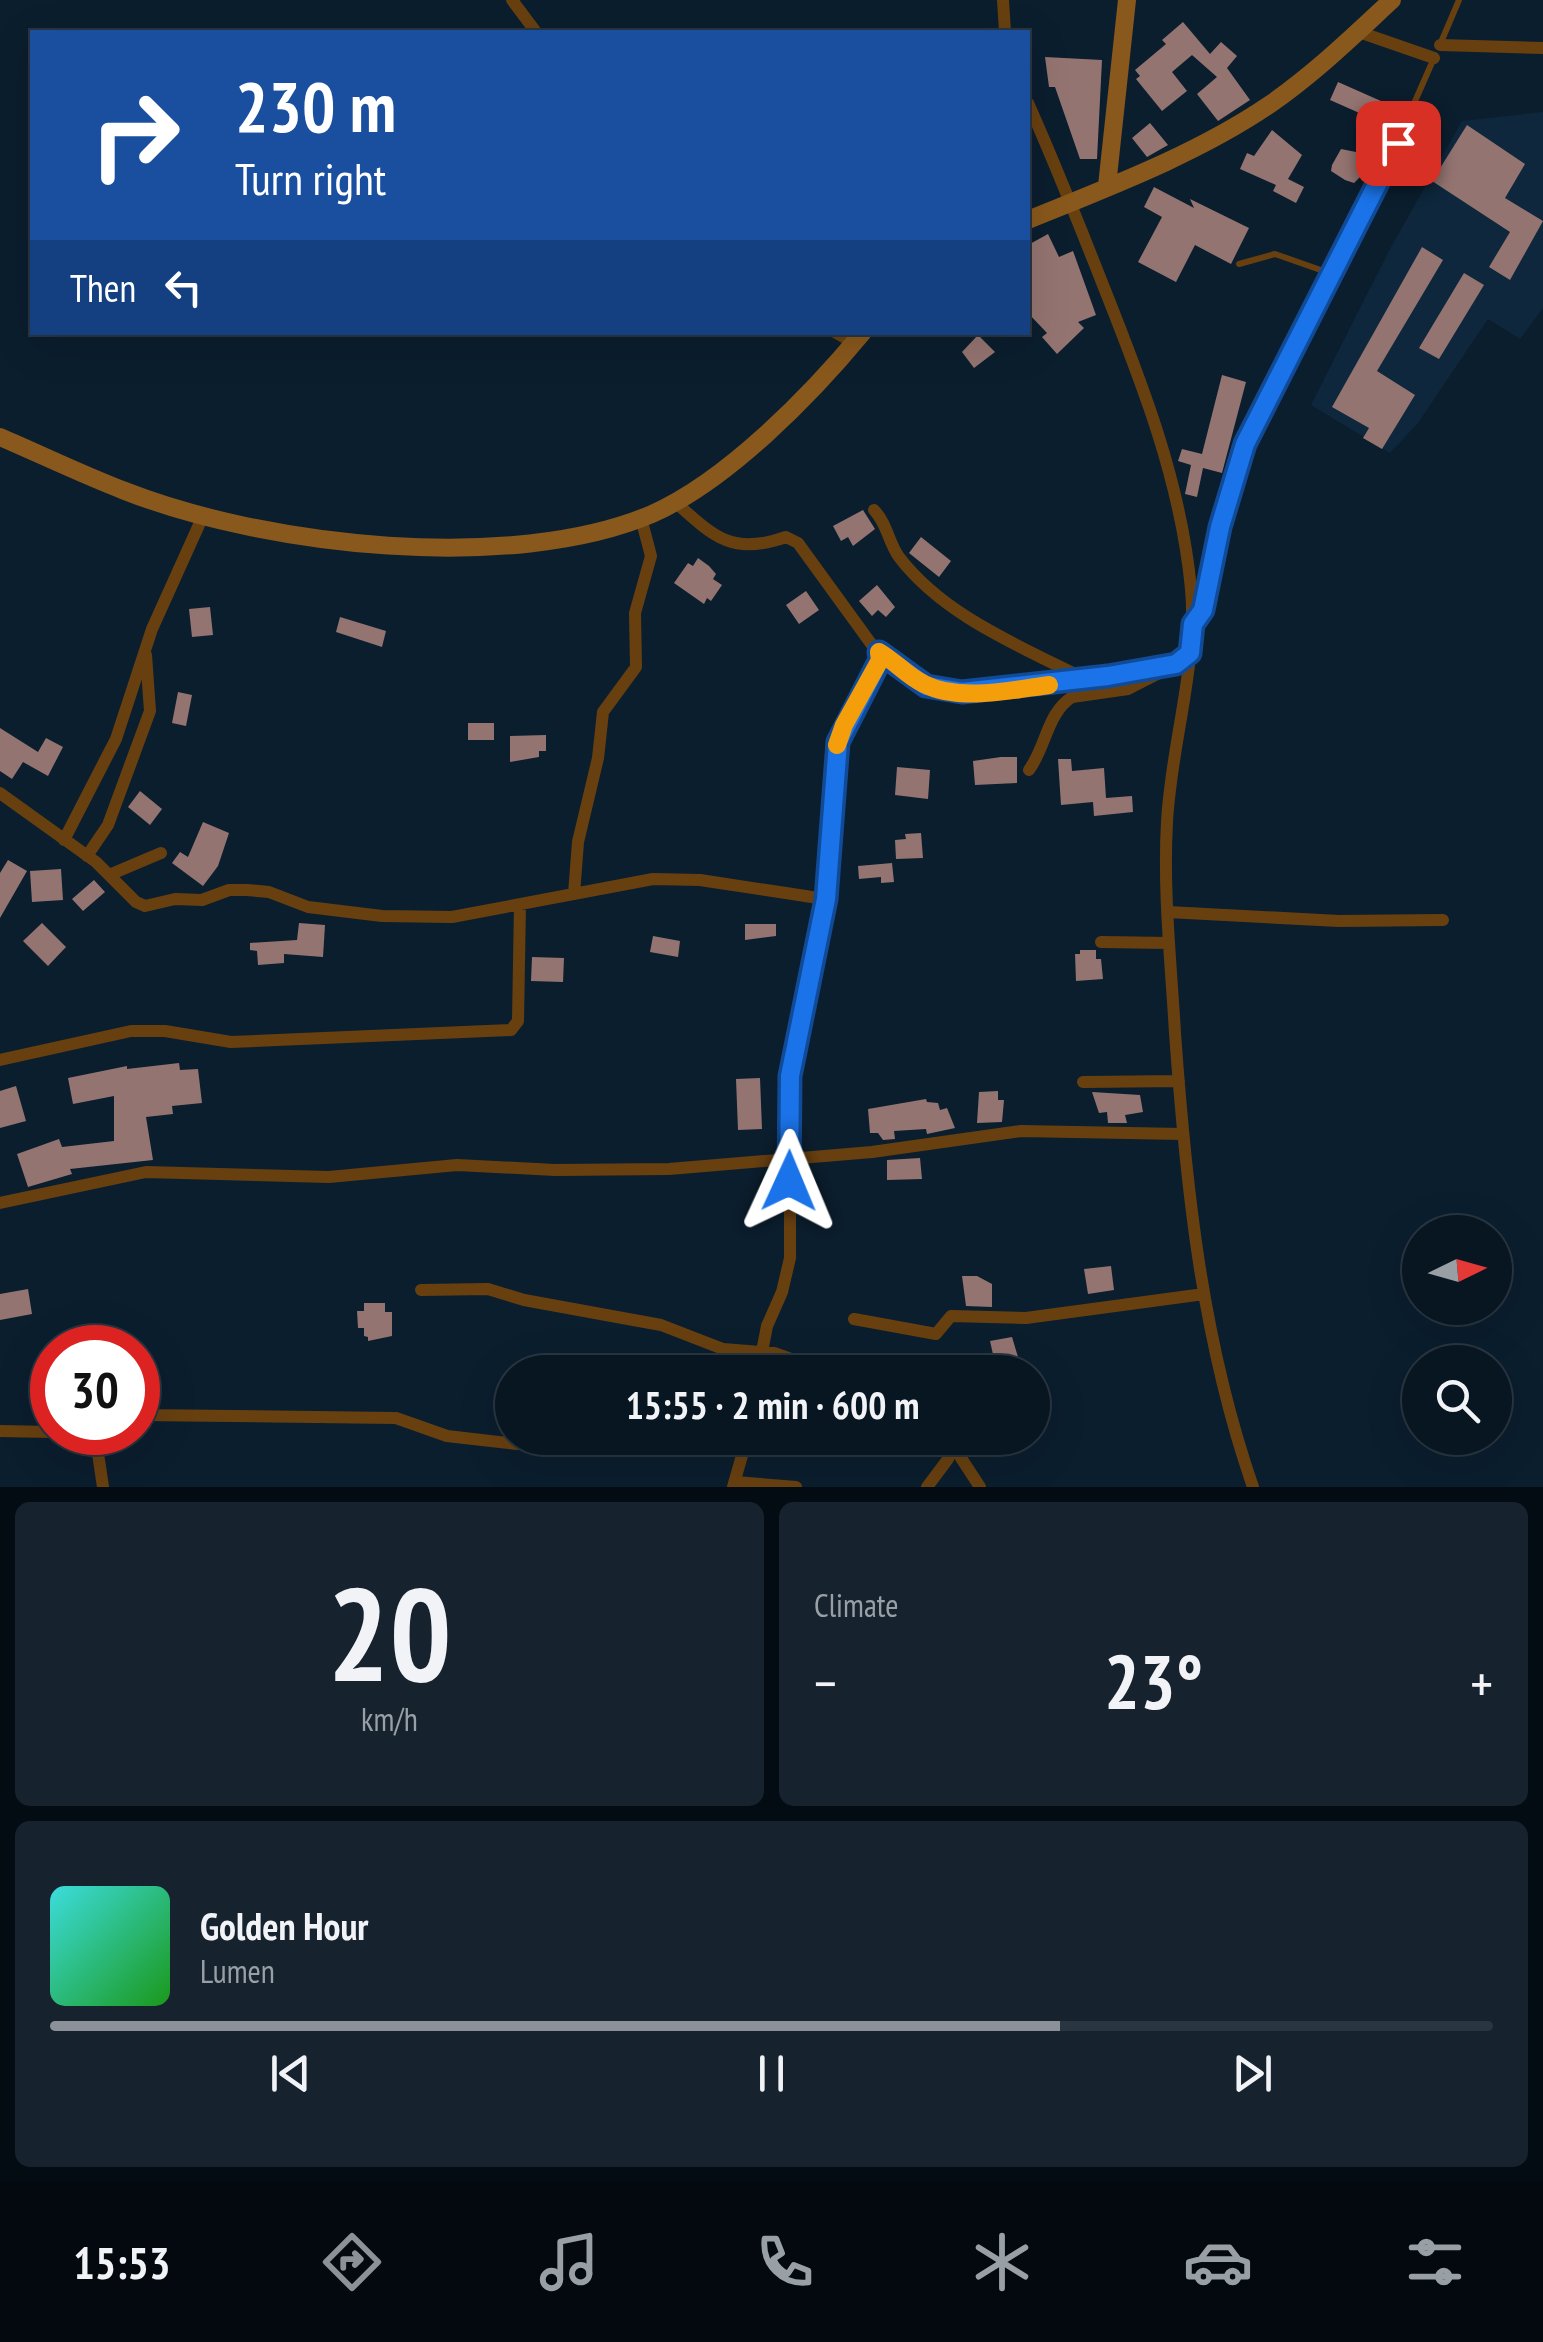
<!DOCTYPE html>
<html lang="en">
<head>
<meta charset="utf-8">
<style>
	:root { --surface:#081622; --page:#16232f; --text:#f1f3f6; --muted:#989fa5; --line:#293540; --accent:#8c9099 }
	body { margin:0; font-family:"PT Sans Narrow",sans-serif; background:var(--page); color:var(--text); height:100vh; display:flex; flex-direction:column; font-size:38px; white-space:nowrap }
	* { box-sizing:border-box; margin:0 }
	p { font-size:32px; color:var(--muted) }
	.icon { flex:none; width:55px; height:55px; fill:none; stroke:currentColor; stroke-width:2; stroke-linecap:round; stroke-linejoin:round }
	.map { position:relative; height:1487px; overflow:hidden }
	.panel { display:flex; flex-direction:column; gap:15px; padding:15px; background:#040c13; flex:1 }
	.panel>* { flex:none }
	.guide { position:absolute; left:30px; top:30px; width:1000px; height:305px; border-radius:0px; box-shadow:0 10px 40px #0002,0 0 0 2px var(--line); background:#1a4fa0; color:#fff; overflow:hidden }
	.needle { width:65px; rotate:85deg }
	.controls { position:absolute; left:1402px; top:1215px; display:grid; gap:20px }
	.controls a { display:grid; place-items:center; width:110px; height:110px; border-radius:50%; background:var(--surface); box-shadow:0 10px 40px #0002,0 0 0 2px var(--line); font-size:50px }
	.speed { position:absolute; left:30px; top:1325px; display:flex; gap:20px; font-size:50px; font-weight:700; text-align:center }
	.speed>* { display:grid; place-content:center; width:130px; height:130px; border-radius:50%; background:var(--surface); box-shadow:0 10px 40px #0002,0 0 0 2px var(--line); line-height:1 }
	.speed .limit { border:15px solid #d22; background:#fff; color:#111 }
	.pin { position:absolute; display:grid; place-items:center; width:85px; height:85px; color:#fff; margin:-42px; border-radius:20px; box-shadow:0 5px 15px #0006 }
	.me { position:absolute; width:110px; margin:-55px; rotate:1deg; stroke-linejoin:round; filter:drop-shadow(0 0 8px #0008) }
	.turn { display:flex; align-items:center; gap:35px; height:210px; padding:0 40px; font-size:45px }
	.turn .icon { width:130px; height:130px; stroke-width:2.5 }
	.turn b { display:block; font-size:70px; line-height:85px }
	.then { display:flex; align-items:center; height:95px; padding:0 40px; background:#0003; gap:20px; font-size:38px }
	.big { font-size:75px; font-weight:600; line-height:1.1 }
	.panel .widget { flex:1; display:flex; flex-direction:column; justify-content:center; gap:15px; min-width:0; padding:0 35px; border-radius:15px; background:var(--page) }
	.panel .dial { align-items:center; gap:0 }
	.dial b { font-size:130px; line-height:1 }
	.song { display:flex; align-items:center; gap:30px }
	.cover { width:120px; height:120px; border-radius:15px; background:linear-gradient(135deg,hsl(180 70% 55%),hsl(120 70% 35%)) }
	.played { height:10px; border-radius:5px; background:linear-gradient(90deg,var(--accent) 70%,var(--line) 70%) }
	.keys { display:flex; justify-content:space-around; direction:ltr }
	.heat { display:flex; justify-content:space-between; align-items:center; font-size:55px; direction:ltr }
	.panel .tiles { flex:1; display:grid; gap:15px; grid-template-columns:1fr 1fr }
	.widget:last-child { grid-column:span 2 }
	.trip { position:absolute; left:495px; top:1355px; width:555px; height:100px; border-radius:50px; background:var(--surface); box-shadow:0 10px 40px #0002,0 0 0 2px var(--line); font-weight:600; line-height:100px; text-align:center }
	.menu { display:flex; height:160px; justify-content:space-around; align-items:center; background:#03090e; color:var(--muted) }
	.menu .icon { width:70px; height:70px }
	.menu .current { color:var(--accent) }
	.menu b { font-size:45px; color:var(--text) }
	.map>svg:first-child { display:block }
	.built { fill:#0e273c }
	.building { fill:#947471 }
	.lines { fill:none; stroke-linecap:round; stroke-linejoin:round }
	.lane { stroke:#684010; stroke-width:6 }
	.street { stroke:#684010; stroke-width:12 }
	.secondary { stroke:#89581c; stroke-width:18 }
	.route-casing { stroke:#114b97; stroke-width:25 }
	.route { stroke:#1a73e8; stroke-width:18 }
	.slow { stroke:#f59e0b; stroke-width:18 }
</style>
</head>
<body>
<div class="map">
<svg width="1543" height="1487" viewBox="0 0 1543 1487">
	<rect width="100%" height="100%" fill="#0b1e2e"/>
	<path class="built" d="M1543 112V308L1520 339 1488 319 1418 423 1390 453 1311 405 1391 247 1462 121Z"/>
	<path class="building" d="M1183 22 1210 54 1221 42 1237 56 1227 68 1250 100 1218 121 1197 94 1217 77 1192 55 1172 72 1187 91 1162 111 1136 79 1140 76 1135 70 1166 44 1162 40Z
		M1045 57 1102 60 1097 159H1080L1055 87H1049Z
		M1338 82 1390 105 1382 123 1330 100Z
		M1150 123 1168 145 1147 157 1132 138Z
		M1369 125 1391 136 1371 173 1365 172 1354 183 1345 180 1331 171 1332 165 1341 149 1356 152Z
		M1467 125 1525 164 1505 198 1543 221 1510 280 1489 267 1510 232 1432 181Z
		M1272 130 1302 155 1288 179 1304 187 1296 203 1273 191 1276 185 1240 169 1247 153 1254 156Z
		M1154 187 1194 208 1190 199 1249 228 1231 264 1195 245 1176 282 1138 262 1162 217 1144 207Z
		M1048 234 1059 257 1073 251 1096 315 1078 322 1084 328 1057 354 1042 337 1047 333 1028 313V245Z
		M1422 247 1443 260 1377 371 1415 395 1382 449 1363 438 1369 428 1332 407Z
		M1464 273 1484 285 1439 359 1419 348Z
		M978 335 995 352 974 368 962 352Z
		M1222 375 1246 382 1222 473 1203 468 1197 497 1185 494 1191 465 1178 461 1182 449 1202 454Z
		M863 510 875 529 853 546 848 537 841 541 833 526Z
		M921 537 951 561 939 577 909 553Z
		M698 558 709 566 716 574 713 579 722 585 711 601 707 598 704 604 674 583 688 563 693 566Z
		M877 585 895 607 886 617 878 610 872 616 859 601Z
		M806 591 819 610 799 624 786 605Z
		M210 607 213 635 192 637 189 609Z
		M340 617 386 631 382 647 336 632Z
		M178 692 192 695 186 726 172 723Z
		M468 723H494V740H468Z
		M0 728 38 752 46 738 63 747 48 776 23 762 12 779 0 771Z
		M546 735V751H539V757L510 762V736Z
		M1001 757H1017V783L975 785 973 761Z
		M1058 759H1071L1072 771 1104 768 1106 798 1132 796 1133 812 1094 816 1093 802 1061 805Z
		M897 767 930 770 928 799 895 795Z
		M140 791 162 809 150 825 128 807Z
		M203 822 229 833 218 866 203 886 172 863 180 852 188 857Z
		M921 833 923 858 896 859 895 840 906 839 905 834Z
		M8 860 27 871 0 918V873Z
		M892 863 894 882 881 883V877L859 879 858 866Z
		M61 869 63 900 32 902 30 871Z
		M94 880 105 892 83 911 72 899Z
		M42 923 66 947 48 966 23 941Z
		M299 923 325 925 323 957 284 954V963L258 965 257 951 250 950V943L297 940Z
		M745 924H776V936L745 940Z
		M653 936 680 941 678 957 650 952Z
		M1080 950H1096V959H1101L1103 979 1076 981 1075 954H1080Z
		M532 957 564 958 563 982 531 981Z
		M179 1063 180 1070 198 1069 202 1103 172 1106 173 1114 146 1117 153 1160 70 1169 72 1174 28 1187 17 1154 59 1139 62 1147 114 1141V1096L73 1104 68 1078 127 1066V1069Z
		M760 1078 762 1129 738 1130 736 1079Z
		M16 1086 26 1121 0 1128V1091Z
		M998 1091V1100H1004L1002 1122 977 1123 979 1092Z
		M1092 1092 1140 1095 1143 1112 1125 1115 1127 1123H1108L1107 1112 1099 1113Z
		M926 1099 927 1102 938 1103 940 1110 947 1108 955 1128 927 1134 926 1129 894 1131 895 1139 883 1140 878 1133H870L868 1109Z
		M920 1158 922 1179 887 1180V1160Z
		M1111 1266 1114 1290 1088 1294 1084 1269Z
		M962 1276H977L992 1284V1307L966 1306Z
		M28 1289 32 1314 0 1320V1294Z
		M364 1303H385V1312H392V1336L368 1341V1337L364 1336V1328H358L357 1311H364Z
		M1012 1337 1021 1367 997 1372 990 1341Z"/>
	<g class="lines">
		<path class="lane" d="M1439 47 1459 0
			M1239 264 1275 254 1332 274
			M1194 623 1203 610 1219 527 1245 445 1380 181 1434 58"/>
		<path class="street" d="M512 0 536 32
			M1003 0 1005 32
			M1359 32 1434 58
			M1440 45 1543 48
			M1028 103C1055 163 1079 224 1103 285 1142 383 1181 482 1191 589 1198 667 1171 744 1167 822 1163 892 1171 963 1175 1033 1186 1187 1202 1340 1253 1487
			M835 332 854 343
			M674 501C714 537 732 556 786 537L798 543 880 656 838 742 822 921 790 1076V1258L782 1292 767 1326 758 1372
			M874 510C888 525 888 542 899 557 944 616 1020 646 1085 679
			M879 652C896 662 910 680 930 687 985 706 1117 675 1176 664
			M1029 770C1046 747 1047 713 1072 697L1128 689 1173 666
			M0 793 96 862 136 902 145 906 175 899 202 900 229 890H247L269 892 308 907 382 916 452 917 653 879 700 880 825 899
			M64 840 116 739 152 629 203 516
			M87 856 108 825 150 711 146 655
			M109 875 161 853
			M574 894 578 842 598 758 603 712 636 667 635 613 651 556 641 518
			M1168 912 1339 921 1443 920
			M1101 942 1169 943
			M0 1060 131 1031H165L231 1042 511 1030 518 1021 520 904
			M1083 1082 1179 1081
			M0 1203 146 1172 329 1177 457 1165 555 1170 669 1169 872 1152 1021 1131 1182 1134
			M421 1290 488 1289 524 1300 661 1325 723 1349 774 1353 828 1372
			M854 1319 936 1334 951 1316 1026 1318 1204 1294
			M138 1415 396 1418 447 1436 517 1444
			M0 1431 52 1432
			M69 1432H96
			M95 1433 103 1487
			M948 1438 980 1487
			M736 1482 796 1487
			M733 1487 747 1438
			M927 1487 948 1459 953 1440"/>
		<path class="secondary" d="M1107 186 1127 0
			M1028 220C1109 187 1197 154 1269 105 1314 74 1352 37 1392 0
			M0 437C42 455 83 475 125 491 265 546 511 574 652 514 727 481 811 395 863 332"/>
	</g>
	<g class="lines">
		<g class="route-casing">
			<path id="route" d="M789 1181 790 1076 826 899 838 742 880 660 879 652 926 686 962 692 1108 676 1176 664 1190 653 1193 624 1203 610 1220 527 1245 444 1398 143"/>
		</g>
		<use href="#route" class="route"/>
		<path class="slow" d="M837 745 844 725 880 660 879 652C895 661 907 676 924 684 959 702 1012 690 1049 685"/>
	</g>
</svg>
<div class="controls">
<a><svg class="needle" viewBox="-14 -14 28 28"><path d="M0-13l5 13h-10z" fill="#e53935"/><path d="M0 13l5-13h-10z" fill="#989fa5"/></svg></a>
<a><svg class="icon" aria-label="search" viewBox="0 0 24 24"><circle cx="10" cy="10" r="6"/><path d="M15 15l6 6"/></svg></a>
</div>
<div class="speed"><div class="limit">30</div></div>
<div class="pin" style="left:1398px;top:143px;background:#d93025"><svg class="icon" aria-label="arrive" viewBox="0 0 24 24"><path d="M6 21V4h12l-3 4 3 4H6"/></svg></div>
<svg class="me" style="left:789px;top:1181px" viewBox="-20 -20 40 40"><path d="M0-17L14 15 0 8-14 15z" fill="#1a73e8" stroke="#fff" stroke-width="4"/></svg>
<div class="trip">15:55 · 2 min · 600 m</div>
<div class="guide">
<div class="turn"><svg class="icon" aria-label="right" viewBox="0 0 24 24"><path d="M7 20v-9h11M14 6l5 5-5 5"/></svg><div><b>230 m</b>Turn right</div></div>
<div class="then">Then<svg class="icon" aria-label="left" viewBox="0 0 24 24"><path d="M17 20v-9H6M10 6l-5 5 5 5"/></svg></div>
</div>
</div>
<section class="panel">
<div class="tiles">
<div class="widget dial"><b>20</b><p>km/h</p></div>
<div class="widget"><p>Climate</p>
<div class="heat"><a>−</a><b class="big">23°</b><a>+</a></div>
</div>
<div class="widget">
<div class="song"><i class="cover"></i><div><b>Golden Hour</b><p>Lumen</p></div></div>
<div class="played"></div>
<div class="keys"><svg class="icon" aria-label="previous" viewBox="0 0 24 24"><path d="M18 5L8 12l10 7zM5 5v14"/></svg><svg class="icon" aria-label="pause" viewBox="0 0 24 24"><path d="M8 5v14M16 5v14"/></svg><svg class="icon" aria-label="next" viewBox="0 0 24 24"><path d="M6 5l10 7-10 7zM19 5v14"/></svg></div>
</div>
</div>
</section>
<nav class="menu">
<b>15:53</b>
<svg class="icon current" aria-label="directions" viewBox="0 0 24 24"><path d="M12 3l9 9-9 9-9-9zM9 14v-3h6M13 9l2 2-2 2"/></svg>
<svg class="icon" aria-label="music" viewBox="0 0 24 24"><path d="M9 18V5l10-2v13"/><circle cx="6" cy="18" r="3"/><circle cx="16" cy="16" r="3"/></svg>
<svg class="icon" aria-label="phone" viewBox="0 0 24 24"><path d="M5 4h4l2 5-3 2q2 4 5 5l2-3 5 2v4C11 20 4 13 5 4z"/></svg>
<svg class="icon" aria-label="climate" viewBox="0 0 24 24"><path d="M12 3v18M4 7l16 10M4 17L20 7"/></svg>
<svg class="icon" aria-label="car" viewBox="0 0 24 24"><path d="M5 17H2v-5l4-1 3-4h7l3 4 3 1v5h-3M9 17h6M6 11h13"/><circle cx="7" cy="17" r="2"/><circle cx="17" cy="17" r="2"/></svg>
<svg class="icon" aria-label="filters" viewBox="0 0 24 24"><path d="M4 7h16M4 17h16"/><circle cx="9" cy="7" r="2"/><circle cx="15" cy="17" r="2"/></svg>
</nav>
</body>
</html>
